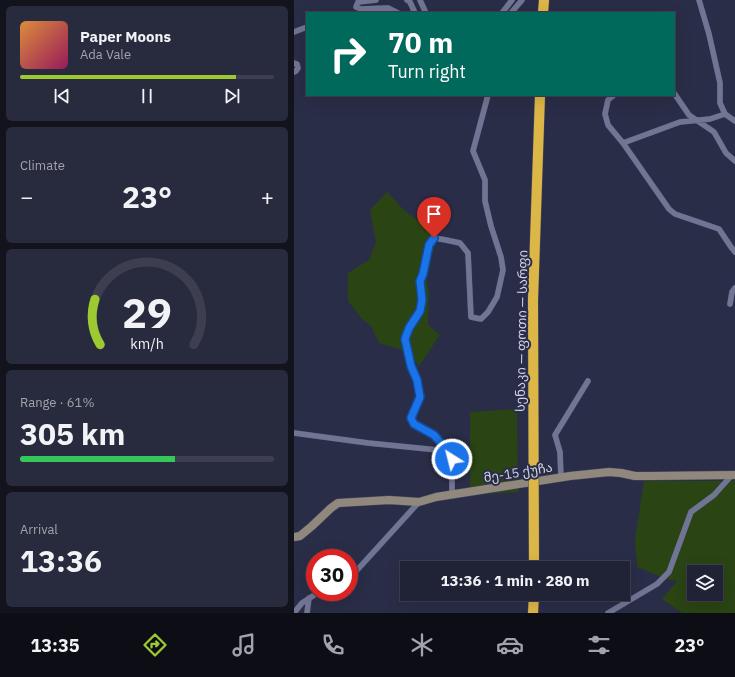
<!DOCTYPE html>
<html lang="en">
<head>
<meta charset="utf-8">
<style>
	:root { --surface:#202235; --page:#282a3d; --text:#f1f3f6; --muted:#a2a4ad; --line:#3d3f50; --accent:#9dca30 }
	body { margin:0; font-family:"IBM Plex Sans","Noto Sans Georgian",sans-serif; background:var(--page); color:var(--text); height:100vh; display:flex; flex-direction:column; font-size:15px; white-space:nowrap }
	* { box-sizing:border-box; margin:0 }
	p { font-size:13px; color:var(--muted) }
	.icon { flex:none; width:22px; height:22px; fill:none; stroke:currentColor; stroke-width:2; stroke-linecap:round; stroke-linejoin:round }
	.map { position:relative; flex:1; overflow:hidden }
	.sheet { display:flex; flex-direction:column; gap:6px; padding:6px; background:#12131d; width:294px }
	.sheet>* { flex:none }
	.guide { position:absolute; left:12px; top:12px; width:369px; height:84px; border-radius:0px; box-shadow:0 4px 16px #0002,0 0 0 1px var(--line); background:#00695c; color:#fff; overflow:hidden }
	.buttons { position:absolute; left:393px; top:565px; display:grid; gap:8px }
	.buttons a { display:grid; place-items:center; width:36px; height:36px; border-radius:0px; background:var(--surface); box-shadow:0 4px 16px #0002,0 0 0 1px var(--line); font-size:20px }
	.speed { position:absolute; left:12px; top:549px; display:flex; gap:8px; font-size:20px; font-weight:700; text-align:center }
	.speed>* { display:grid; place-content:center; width:52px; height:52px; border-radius:50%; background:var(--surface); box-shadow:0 4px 16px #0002,0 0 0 1px var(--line); line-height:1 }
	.speed .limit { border:6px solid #d22; background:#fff; color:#111 }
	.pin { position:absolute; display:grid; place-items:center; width:34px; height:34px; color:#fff; margin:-41px -17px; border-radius:50% 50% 50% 0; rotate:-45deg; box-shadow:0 0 4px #0007 }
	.pin .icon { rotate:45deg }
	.me { position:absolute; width:44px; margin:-22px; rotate:324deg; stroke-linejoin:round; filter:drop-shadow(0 0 3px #0008) }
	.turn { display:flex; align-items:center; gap:14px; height:84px; padding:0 16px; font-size:18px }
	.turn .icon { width:52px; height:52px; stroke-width:2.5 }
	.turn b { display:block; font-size:28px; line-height:34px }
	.big { font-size:30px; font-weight:700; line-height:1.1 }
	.sheet .tile { flex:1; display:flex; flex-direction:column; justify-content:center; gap:6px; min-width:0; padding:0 14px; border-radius:6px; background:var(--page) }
	.sheet .dial { align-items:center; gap:0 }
	.dial svg { height:104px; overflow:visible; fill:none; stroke:var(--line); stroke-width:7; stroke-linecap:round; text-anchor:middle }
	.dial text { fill:var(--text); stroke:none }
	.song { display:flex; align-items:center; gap:12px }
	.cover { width:48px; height:48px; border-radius:6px; background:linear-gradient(135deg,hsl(30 70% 55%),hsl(330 70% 35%)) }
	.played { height:4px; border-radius:2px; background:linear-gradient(90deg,var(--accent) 85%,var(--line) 85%) }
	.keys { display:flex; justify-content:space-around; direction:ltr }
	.heat { display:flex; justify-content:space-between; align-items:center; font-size:22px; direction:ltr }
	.charge { height:6px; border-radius:3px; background:linear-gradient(90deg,#34c759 61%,var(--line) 0) }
	.trip { position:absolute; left:106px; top:561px; width:230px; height:40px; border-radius:0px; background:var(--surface); box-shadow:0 4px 16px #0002,0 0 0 1px var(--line); font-weight:700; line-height:40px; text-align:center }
	.tabs { display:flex; height:64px; justify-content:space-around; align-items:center; background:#0d0e15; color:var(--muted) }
	.tabs .icon { width:28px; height:28px }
	.tabs .selected { color:var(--accent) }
	.tabs b { font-size:18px; color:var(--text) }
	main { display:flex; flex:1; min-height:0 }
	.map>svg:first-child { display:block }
	.green { fill:#2a4414; fill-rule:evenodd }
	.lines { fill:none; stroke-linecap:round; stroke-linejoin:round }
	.street-casing { stroke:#484a60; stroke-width:6 }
	.secondary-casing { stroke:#484a60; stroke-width:9 }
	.highway-casing { stroke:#484a60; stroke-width:11 }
	.street { stroke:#717594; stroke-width:5.5 }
	.secondary { stroke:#91887d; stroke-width:8 }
	.highway { stroke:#ddb648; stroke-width:10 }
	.highway-bridge-casing { stroke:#484a60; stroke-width:11; stroke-linecap:butt }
	.highway-bridge { stroke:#ddb648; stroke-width:10 }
	.route-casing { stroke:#114b97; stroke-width:10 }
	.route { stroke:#1a73e8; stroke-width:7 }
	.labels { text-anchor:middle; stroke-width:4; stroke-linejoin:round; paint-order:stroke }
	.street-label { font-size:13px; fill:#d1d4e5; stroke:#2a2d47 }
</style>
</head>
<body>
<main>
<section class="sheet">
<div class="tile">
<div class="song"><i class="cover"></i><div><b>Paper Moons</b><p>Ada Vale</p></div></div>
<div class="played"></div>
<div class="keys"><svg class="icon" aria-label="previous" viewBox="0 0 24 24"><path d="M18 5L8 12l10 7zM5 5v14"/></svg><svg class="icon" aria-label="pause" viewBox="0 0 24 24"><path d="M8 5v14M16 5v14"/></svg><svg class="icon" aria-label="next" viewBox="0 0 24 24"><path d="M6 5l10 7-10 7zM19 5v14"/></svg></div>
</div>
<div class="tile"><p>Climate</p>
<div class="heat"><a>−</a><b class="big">23°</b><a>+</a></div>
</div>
<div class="tile dial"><svg viewBox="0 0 100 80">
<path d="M14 69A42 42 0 1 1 86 69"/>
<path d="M14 69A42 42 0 0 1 10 34" stroke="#9dca30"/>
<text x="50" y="56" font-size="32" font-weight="700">29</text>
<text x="50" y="72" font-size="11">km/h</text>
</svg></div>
<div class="tile"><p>Range · 61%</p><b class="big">305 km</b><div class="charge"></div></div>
<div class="tile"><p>Arrival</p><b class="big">13:36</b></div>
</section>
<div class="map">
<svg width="441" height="613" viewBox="0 0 441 613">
	<rect width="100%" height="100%" fill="#2a2d47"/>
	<path class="green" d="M93 192 111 211 141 233 142 242 132 276 135 291 134 325 146 335 125 366 116 356 106 349 85 343 77 326 68 319 54 301V273L75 260 82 242 76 210Z
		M223 409 224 492 176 495V412Z
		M350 481H441V613H388L368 599 383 581 372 579 343 567 341 539ZM400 572H422V594H400Z"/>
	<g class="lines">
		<g class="street-casing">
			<path id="street" d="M82 0 64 2 62 7 67 9 94 8 104 13
				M113 0 116 2 121 13
				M126 0 131 11 130 13
				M405 0 415 34 426 83V103L431 114 441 121
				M208 13 218 0
				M217 13 228 0
				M0 32 13 27
				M0 63 3 64 4 68 2 71 0 72
				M380 93 395 115 420 132 432 153 441 161
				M320 95 314 100 311 114 314 125 329 143 375 209 381 214 425 229 437 247 441 252
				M329 143 386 122 416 119 431 114
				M436 304 438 292 441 288
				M0 433 74 443 154 451 158 459V494
				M154 451 140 435 120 424 117 418 125 397 123 380 117 366 111 339 115 328 126 311 128 300 126 281 129 274 135 245 140 238 152 240 166 243 174 253 177 317 187 319 194 312 203 297 209 270 207 257 197 226 191 201V180L179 151 194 95
				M267 478 266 452 261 435 294 381
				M55 579 125 502
				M0 613 8 603 25 592
				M13 613 15 598
				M314 613 363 584 375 572 397 512 420 495 438 475"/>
		</g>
		<g class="secondary-casing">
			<path id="secondary" d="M0 537 6 536 18 526 37 508 44 503 95 500 125 502 142 497 276 476 315 472 327 473 341 476H356L441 475"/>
		</g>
		<g class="highway-casing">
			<path id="highway" d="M249 13 250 0
				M239 300 246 95
				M239 613 240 594"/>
		</g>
		<use href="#street" class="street"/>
		<use href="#secondary" class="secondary"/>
		<use href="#highway" class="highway"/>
		<g class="highway-bridge-casing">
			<path id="highway-bridge" d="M239 300 240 568"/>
		</g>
		<use href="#highway-bridge" class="highway-bridge"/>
	</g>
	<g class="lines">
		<g class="route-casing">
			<path id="route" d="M140 238 135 245 129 274 126 281 128 300 126 311 115 328 111 339 117 366 123 380 126 397 117 418 120 424 140 435 154 451 158 459"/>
		</g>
		<use href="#route" class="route"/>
	</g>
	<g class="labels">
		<g class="street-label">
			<text transform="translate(227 331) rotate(-89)" y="5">სენაკი — ფოთი — სარფი</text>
			<text transform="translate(224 472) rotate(-9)" y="5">მე-15 ქუჩა</text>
		</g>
	</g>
</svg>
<div class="buttons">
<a><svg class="icon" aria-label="layers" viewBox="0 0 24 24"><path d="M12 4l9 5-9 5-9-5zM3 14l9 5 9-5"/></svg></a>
</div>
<div class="speed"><div class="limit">30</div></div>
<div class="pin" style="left:140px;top:238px;background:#d93025"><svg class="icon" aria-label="arrive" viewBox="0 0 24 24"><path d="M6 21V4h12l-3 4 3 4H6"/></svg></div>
<svg class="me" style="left:158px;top:459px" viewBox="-20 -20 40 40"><circle r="17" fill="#1a73e8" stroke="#fff" stroke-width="3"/><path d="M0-11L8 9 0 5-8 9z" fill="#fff"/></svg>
<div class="trip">13:36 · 1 min · 280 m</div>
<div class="guide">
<div class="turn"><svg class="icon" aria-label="right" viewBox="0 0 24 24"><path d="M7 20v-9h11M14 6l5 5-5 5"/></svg><div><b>70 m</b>Turn right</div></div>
</div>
</div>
</main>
<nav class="tabs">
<b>13:35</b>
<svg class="icon selected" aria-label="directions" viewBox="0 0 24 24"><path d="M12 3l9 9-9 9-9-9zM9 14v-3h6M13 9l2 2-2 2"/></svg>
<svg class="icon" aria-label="music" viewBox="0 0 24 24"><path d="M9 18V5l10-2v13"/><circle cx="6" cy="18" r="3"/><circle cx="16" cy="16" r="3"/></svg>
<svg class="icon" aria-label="phone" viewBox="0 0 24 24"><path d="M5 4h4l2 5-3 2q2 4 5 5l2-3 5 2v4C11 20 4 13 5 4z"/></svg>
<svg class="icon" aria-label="climate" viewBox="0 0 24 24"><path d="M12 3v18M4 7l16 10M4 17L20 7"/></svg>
<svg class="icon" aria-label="car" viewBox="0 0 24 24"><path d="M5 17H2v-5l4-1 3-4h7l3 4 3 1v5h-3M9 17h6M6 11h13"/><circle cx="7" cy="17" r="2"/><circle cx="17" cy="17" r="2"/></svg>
<svg class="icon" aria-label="filters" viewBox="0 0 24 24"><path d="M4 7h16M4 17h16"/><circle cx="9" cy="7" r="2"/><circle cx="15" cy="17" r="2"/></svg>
<b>23°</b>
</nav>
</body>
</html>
